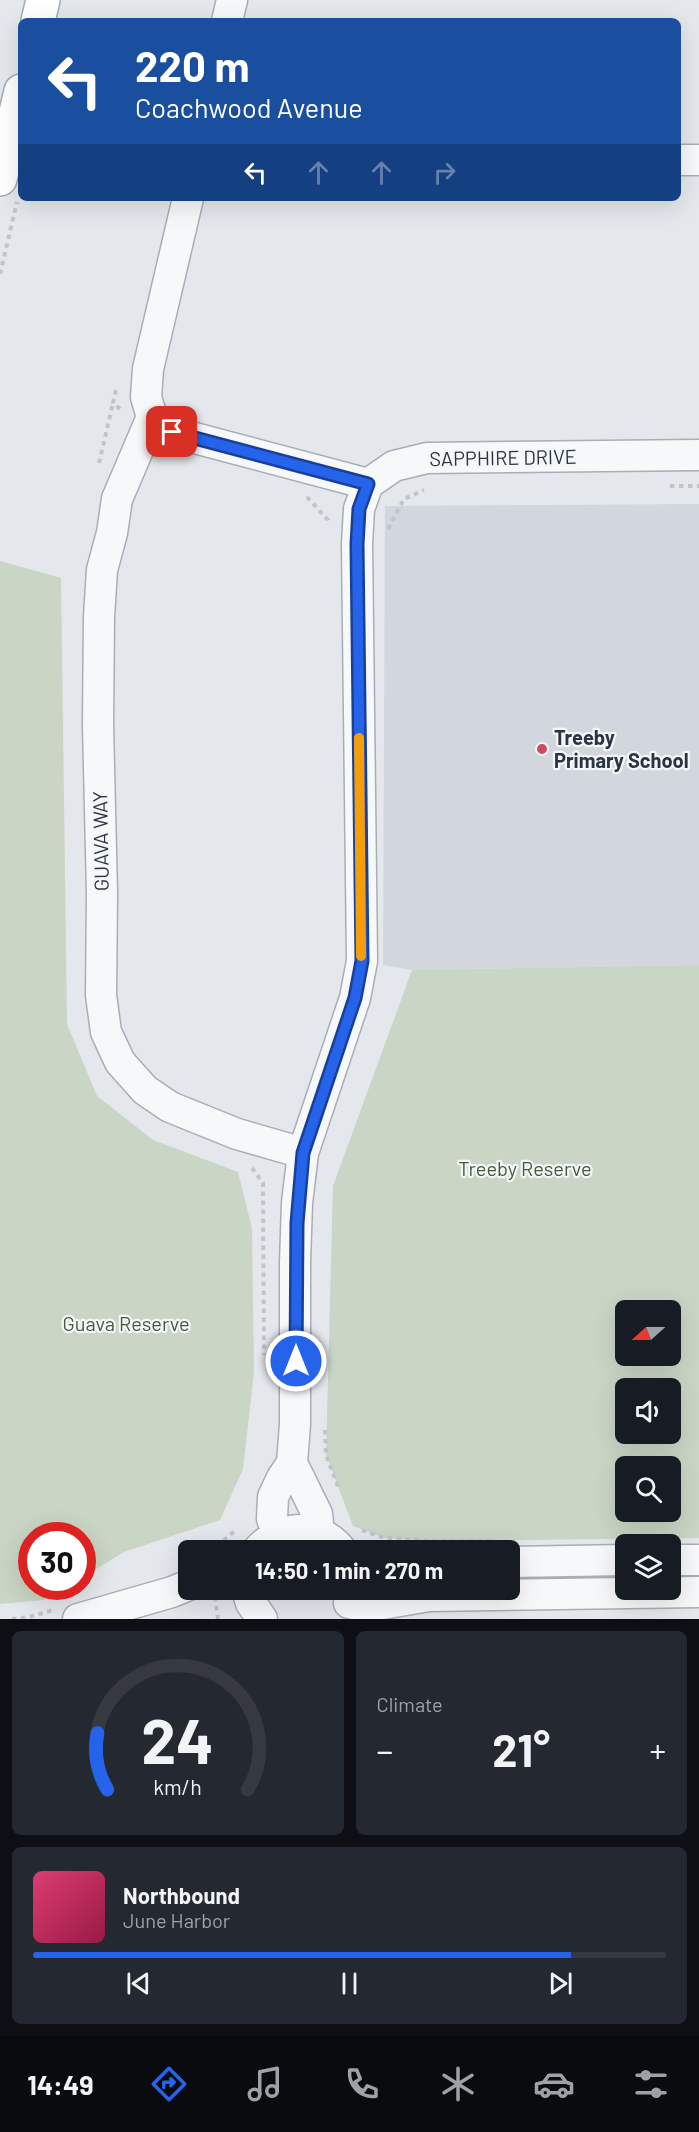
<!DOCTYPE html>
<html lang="en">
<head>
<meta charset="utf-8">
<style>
	:root { --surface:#171b24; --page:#242831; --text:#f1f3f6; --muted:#9ea1a6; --line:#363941; --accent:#2563eb }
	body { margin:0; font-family:Barlow,sans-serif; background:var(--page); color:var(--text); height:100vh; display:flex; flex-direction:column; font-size:22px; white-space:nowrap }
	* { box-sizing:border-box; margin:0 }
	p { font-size:20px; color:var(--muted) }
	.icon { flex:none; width:33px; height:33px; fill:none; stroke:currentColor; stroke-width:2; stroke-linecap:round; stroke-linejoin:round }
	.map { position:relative; height:1619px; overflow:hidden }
	.details { display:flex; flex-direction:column; gap:12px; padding:12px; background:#0d0f14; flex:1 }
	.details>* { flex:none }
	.top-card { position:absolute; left:18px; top:18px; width:663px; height:183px; border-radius:9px; box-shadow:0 6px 24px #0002; background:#1a4fa0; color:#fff; overflow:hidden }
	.needle { width:39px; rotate:249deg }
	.controls { position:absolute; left:615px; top:1300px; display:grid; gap:12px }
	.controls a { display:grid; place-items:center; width:66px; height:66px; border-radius:9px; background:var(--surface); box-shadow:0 6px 24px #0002; font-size:30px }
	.speed { position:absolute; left:18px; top:1522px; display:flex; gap:12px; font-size:30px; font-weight:700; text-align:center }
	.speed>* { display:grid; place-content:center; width:78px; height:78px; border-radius:50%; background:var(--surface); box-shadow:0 6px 24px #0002; line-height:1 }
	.speed .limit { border:9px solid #d22; background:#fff; color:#111 }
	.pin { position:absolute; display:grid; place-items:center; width:51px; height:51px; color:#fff; margin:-26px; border-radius:12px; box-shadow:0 3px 9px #0006 }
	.me { position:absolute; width:66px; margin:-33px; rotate:0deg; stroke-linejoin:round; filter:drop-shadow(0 0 4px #0008) }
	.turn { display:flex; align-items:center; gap:21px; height:126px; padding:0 18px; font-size:27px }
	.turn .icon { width:78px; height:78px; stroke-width:2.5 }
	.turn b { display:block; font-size:42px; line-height:51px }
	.lanes { display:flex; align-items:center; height:57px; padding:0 18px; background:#0003; justify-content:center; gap:30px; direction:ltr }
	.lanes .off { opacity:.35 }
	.big { font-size:45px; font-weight:700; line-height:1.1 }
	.details .widget { flex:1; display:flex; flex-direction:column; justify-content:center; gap:9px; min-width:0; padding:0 21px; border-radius:9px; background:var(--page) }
	.details .dial { align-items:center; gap:0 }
	.dial svg { height:156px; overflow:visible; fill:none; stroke:var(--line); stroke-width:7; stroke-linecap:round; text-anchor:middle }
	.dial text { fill:var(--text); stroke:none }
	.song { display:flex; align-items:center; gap:18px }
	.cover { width:72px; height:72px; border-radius:9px; background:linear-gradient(135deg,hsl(340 70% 55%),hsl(340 70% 35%)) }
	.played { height:6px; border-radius:3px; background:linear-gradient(90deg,var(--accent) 85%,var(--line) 85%) }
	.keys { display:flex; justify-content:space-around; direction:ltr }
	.heat { display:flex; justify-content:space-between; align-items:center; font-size:33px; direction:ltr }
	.details .tiles { flex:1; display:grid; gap:12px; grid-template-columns:1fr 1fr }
	.widget:last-child { grid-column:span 2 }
	.trip { position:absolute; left:178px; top:1540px; width:342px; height:60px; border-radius:9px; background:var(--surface); box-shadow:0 6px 24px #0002; font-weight:700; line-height:60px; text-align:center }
	.tab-bar { display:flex; height:96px; justify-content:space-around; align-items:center; background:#090b0e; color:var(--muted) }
	.tab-bar .icon { width:42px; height:42px }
	.tab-bar .current { color:var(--accent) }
	.tab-bar b { font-size:27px; color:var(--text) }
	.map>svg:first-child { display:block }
	.built { fill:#d2d6dd }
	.green { fill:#c9d5c5; fill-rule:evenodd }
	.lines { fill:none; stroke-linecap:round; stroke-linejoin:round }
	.minor-casing { stroke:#a9aeb6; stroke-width:33 }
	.major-casing { stroke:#a3abb7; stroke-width:36 }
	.path { stroke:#c1c5ca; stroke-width:4; stroke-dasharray:4.5 4.5; stroke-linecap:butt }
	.minor { stroke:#f6f8f9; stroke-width:30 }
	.major { stroke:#fff; stroke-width:33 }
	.route-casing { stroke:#184099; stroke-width:15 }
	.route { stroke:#2563eb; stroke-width:10 }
	.slow { stroke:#f59e0b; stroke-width:10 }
	.poi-dot { fill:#cc4d60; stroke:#f4f6f8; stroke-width:2 }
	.labels { text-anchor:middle; stroke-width:4.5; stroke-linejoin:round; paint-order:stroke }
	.street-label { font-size:20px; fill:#2b3444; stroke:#f4f6f8 }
	.poi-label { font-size:20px; font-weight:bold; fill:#2b3444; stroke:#f4f6f8; text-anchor:start }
	.park-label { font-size:20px; fill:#405f39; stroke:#f4f6f8 }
</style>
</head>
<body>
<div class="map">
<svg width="699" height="1619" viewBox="0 0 699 1619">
	<rect width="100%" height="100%" fill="#e4e7eb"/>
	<path class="built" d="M699 504V965L412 970 383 965 385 506Z"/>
	<path class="green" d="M0 561 61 578 67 1024 97 1096 153 1140 238 1172 252 1229 254 1372 243 1469 220 1520 124 1552 83 1577 82 1536H32V1587H66L44 1600 0 1604Z
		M699 965V1538L436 1541 384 1538 353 1526 326 1455 333 1186 412 970ZM626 1311H670V1356H626ZM626 1389H670V1434H626ZM626 1467H670V1512H626Z"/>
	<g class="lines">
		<g class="minor-casing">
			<path id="minor" d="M227 21 232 0
				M678 160H699
				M188 198 148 369 146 397 152 417 172 432 368 484
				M152 417 117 499 112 533 102 570 99 617 98 725 102 893 101 995 106 1032 120 1062 145 1090 170 1107 237 1134 303 1153
				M292 1463 317 1514 319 1533
				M278 1533 272 1519 273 1497 282 1478 292 1463 295 1424V1263L297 1203 303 1153 355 998 362 961 357 544 359 509 368 484 394 466 427 458 699 455
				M257 1551C280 1524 320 1522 342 1551
				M670 1560H699
				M510 1562 626 1560
				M247 1590 251 1603 262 1619
				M349 1603 365 1607 429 1596 699 1592
				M78 1619 172 1592 189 1585"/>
		</g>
		<g class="major-casing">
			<path id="major" d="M38 21 43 0
				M0 179 21 91"/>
		</g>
		<path class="path" d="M0 274 17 202
			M116 390 113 403 120 409
			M99 463 113 403
			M670 486H699
			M307 497 328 520V523
			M388 529 404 499 424 490
			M252 1168 263 1183 264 1355
			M325 1430 326 1455 338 1487
			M362 1530 384 1538 436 1541H491
			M199 1551 219 1544 236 1530
			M215 1597 218 1619
			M12 1619 29 1617 53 1610"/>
		<use href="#minor" class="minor"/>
		<use href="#major" class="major"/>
	</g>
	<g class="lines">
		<g class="route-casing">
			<path id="route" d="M172 432 368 484 359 509 357 544 362 961 355 998 303 1153 297 1223 296 1361"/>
		</g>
		<use href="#route" class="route"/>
		<path class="slow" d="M359 738 361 956"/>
	</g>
	<circle class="poi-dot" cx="542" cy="749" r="6"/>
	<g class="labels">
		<g class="street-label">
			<text transform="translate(503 458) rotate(-1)" y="7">SAPPHIRE DRIVE</text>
			<text transform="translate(101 841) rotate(-91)" y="7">GUAVA WAY</text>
		</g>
		<g class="poi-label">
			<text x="554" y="745">Treeby<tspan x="554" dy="23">Primary School</tspan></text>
		</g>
		<g class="park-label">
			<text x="525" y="1176">Treeby Reserve</text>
			<text x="126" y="1331">Guava Reserve</text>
		</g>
	</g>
</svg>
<div class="controls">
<a><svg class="needle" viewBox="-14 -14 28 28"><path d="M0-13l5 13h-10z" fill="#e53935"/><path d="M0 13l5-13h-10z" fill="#9ea1a6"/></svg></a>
<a><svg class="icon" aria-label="sound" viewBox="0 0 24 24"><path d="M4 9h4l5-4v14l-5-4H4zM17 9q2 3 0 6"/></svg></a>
<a><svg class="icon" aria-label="search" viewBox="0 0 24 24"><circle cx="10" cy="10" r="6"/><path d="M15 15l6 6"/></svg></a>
<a><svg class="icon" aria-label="layers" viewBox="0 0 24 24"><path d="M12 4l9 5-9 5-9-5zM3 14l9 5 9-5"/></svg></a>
</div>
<div class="speed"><div class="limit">30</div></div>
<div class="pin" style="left:172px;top:432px;background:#d93025"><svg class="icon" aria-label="arrive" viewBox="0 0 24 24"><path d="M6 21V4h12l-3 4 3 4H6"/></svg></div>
<svg class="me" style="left:296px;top:1361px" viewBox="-20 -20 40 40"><circle r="17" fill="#2563eb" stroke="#fff" stroke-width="3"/><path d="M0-11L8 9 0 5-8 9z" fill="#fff"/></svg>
<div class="trip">14:50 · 1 min · 270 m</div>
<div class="top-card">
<div class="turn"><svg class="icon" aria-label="left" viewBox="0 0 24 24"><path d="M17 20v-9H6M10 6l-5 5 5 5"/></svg><div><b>220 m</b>Coachwood Avenue</div></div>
<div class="lanes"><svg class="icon" aria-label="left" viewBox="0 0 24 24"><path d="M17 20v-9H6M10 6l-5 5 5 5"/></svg><svg class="icon off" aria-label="ahead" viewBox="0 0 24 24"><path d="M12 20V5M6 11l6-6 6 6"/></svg><svg class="icon off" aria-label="ahead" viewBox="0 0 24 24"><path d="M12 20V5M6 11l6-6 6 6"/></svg><svg class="icon off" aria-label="right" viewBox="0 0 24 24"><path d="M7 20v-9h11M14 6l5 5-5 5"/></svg></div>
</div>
</div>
<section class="details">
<div class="tiles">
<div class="widget dial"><svg viewBox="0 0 100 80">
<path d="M14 69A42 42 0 1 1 86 69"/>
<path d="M14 69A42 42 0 0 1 9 40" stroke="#2563eb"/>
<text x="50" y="56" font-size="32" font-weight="700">24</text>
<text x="50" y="72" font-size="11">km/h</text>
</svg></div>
<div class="widget"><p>Climate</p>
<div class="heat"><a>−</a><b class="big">21°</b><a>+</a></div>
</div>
<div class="widget">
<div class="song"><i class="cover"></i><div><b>Northbound</b><p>June Harbor</p></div></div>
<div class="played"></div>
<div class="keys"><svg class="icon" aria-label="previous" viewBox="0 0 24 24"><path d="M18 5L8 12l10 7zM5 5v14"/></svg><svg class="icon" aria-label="pause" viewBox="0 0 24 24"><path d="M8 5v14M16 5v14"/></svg><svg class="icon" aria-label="next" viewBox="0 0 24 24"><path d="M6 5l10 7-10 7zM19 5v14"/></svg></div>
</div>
</div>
</section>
<nav class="tab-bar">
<b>14:49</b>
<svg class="icon current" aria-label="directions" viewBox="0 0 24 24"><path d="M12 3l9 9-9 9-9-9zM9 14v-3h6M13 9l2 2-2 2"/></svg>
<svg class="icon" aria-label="music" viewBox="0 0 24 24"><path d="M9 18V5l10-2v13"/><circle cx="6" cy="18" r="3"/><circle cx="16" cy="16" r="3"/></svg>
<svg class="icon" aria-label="phone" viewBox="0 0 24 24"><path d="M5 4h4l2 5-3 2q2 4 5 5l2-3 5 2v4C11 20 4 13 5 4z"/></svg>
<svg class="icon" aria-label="climate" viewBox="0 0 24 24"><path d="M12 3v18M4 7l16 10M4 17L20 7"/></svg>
<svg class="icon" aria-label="car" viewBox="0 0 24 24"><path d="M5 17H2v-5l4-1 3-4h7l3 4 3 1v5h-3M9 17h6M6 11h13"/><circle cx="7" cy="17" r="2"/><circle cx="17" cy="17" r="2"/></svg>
<svg class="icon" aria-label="filters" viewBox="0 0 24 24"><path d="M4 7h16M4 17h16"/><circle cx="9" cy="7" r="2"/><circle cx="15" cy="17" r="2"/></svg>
</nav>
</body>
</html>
